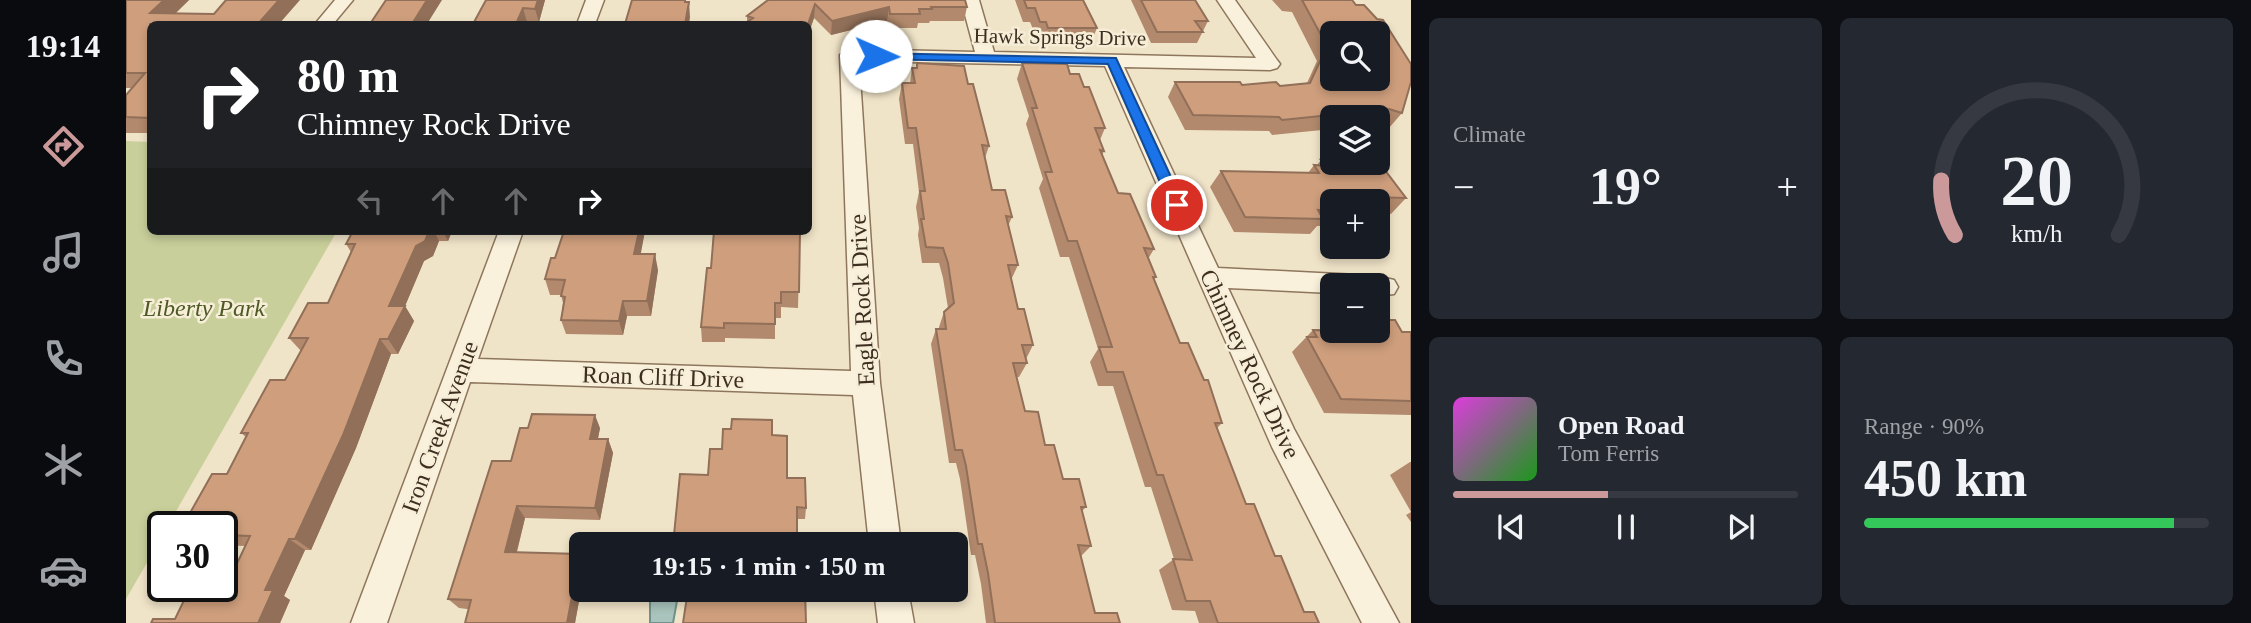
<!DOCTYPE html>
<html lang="en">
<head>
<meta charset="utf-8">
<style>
	:root { --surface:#171b24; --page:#242831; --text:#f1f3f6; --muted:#9ea1a6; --line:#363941; --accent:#cc999b }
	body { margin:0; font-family:Georgia,serif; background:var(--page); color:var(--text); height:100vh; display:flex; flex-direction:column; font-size:26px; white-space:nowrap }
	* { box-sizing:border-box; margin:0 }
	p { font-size:23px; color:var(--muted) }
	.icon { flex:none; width:38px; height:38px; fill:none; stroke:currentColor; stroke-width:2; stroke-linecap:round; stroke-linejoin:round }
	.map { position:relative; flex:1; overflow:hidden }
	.panel { display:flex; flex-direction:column; gap:18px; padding:18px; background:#0d0f14; width:840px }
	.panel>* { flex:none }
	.guide { position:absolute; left:21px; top:21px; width:665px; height:214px; border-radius:10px; box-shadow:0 4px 10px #0003; background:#202124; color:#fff; overflow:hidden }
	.buttons { position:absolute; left:1194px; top:21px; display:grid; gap:14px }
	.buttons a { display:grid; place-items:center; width:70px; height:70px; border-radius:10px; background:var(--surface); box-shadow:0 4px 10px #0003; font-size:35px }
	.speed { position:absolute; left:21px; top:511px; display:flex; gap:14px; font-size:35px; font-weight:700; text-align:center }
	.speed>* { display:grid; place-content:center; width:91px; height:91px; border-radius:50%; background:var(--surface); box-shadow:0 4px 10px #0003; line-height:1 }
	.speed .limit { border:4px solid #111; border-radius:10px; background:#fff; color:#111 }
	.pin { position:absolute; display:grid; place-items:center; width:60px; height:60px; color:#fff; margin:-30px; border:4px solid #fff; border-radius:50%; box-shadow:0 2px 7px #0007 }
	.me { position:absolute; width:77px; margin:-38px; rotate:91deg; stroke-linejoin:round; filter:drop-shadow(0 0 5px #0008) }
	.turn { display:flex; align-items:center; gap:24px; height:147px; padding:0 35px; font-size:32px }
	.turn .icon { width:91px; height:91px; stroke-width:2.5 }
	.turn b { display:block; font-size:49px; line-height:60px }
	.lanes { display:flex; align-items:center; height:66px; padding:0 35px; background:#0003; justify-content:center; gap:35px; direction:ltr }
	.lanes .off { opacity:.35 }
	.big { font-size:52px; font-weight:800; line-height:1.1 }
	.panel .tile { flex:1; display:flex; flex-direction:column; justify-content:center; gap:10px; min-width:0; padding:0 24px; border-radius:10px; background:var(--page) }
	.panel .dial { align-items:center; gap:0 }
	.dial svg { height:182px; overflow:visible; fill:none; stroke:var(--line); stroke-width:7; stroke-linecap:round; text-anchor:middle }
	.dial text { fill:var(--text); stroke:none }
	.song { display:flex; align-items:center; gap:21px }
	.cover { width:84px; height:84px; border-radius:10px; background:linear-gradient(135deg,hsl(300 70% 55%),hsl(120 70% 35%)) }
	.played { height:7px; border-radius:4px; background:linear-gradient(90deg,var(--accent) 45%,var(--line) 45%) }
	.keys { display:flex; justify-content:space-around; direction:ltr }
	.heat { display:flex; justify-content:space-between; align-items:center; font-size:38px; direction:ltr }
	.charge { height:10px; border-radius:5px; background:linear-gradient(90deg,#34c759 90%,var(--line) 0) }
	.panel .tiles { flex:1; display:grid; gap:18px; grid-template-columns:repeat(2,1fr) }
	.trip { position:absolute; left:443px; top:532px; width:399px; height:70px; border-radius:10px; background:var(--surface); box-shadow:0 4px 10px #0003; font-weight:800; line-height:70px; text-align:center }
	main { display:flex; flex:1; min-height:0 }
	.tabs { display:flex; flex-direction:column; width:126px; justify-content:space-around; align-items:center; background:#090b0e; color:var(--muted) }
	.tabs .icon { width:49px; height:49px }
	.tabs .on { color:var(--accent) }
	.tabs b { font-size:32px; color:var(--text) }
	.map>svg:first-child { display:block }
	.green { fill:#c9cf9b }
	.water { fill:#a9c4bc; stroke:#6f938a; stroke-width:2 }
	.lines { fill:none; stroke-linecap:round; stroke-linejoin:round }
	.street-casing { stroke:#8d765c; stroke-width:3 }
	.street { fill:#faf1dc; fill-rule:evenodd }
	.wall { fill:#b2896c }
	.shaded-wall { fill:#916f58 }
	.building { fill:#cf9f7d; stroke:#916f58; stroke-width:2; fill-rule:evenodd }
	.route { fill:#1a73e8; stroke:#114b97; stroke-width:2 }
	.labels { text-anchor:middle; stroke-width:5; stroke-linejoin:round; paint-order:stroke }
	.far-street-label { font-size:21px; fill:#3d2e20; stroke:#f7eed8 }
	.street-label { font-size:24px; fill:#3d2e20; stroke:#f7eed8 }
	.park-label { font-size:24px; font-style:italic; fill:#4d5a26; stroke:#f7eed8 }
</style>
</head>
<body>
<main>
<nav class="tabs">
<b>19:14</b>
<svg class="icon on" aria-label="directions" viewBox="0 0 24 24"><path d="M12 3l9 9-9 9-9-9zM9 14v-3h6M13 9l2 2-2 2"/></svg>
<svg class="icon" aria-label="music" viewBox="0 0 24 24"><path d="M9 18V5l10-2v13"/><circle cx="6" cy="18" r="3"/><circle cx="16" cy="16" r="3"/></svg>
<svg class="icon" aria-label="phone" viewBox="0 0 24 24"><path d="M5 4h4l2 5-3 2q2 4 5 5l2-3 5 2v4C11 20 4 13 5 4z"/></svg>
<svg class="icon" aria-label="climate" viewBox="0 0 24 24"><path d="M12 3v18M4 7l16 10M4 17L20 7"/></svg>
<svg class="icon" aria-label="car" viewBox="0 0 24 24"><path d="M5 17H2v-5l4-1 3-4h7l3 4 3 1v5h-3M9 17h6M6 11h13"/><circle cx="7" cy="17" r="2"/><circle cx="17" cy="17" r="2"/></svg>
</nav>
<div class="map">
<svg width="1285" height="623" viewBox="0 0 1285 623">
	<rect width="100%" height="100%" fill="#f0e4c8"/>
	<path class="green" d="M0 141 24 142V231H211L41 527H37V535L0 599Z"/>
	<path class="water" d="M524 590H553L547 623H524Z"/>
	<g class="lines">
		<g class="street-casing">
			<path id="street" d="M209 0H227L207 24H189Z
				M460 0H478L469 24H451Z
				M835 0H853L868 52 1130 58 1091 0H1109L1151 60 1154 64 1151 68 1144 70 998 67 1092 268 1232 275 1242 279 1251 276 1268 280 1272 287 1268 294 1251 296V285H1206V293L1102 288 1168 429 1273 623H1236L1146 447 979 66 733 61 754 383 775 544H743L727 395 344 382 261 623H225L373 231H397L352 359 725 371 714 55 723 49 849 52Z
				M748 590H782L788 623H752Z"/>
		</g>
		<use href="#street" class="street"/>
	</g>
	<path class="wall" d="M0 0H63L50 13 88 14 174 0 24 24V133H0V95L6 88H0Z
		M360 0H419L413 22H401L400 24H347Z
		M889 0H957L971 28 965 42 918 41 916 36H910L904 22H897Z
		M1005 0H1069L1082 21 1071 43H1025Z
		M1146 0H1226L1276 113 1263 128 1251 124V117H1206V129L1146 135 1143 131 1059 130 1042 97 1049 82 1154 86 1181 83 1191 61 1166 12 1156 11Z
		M655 1 841 7 838 21H804L803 23H792L791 28H762L761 21 705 35 688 18 682 35V24L621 22V16Z
		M791 63 842 84 863 146 859 158 866 190 886 217 882 226 892 265 885 280 892 309 907 345 900 359 901 363 893 377H891L899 411 919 445 937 479 960 507 956 511 965 546 955 556 969 613 994 623H860L855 584 849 555H845L834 479 830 463H823L805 344 810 329H813V327L818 312 822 308 817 278 813 263H796L792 235 793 228 790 207 793 192 787 144H779L773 99 776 83H784L786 68H790Z
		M896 63 944 74 958 87 979 128 974 140 978 151 976 156 992 193 1028 249 1022 259 1030 277 1028 280 1054 343 1096 423 1091 428 1120 504 1149 556 1178 612 1193 623H1073L1069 611 1046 610 1033 570 1048 559 1025 487H1019L987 386H972L964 362 972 349 943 257H934L913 188 917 179 900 124 903 116 891 79Z
		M1195 160 1280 198 1265 214 1254 213 1251 216V201H1206V226H1191L1184 234 1108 232 1084 187 1095 171 1182 173 1188 165H1191Z
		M227 231H326L322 241H313L307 256 298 261 279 306 288 321 272 354H265L230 448 185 550H179L158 596 164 600 154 623H25L49 619 99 589 119 546 96 545V527L77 521 64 513 101 474 120 437 115 433 159 380 175 351 163 338 202 303 225 252 220 244Z
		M438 231H519L514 254 532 270 525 316H501L497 335 440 334 435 320 437 303 435 295H424L419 279 433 249Z
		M674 231 672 308 655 307V318H649V339L599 338V342H576L575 327 585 268Z
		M1187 330 1285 332V415L1198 413 1166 352Z
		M474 428 472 439H482L487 453 474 520 399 518 391 552 454 554 455 556V590L449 623 333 608 322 599 385 461Z
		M646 435 661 478 680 508 679 519H671V544H550L548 535 596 449Z
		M1284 462H1285V512L1264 475Z
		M1285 512V522L1280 515Z"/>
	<path class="shaded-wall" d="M38 0H63L38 24 24 13Z
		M153 0H174L153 24H132Z
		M301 0H316L301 24H286Z
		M412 0H419L413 22 409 9Z
		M563 2 564 17 563 24H559Z
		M689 4 688 18 682 35V24Z
		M763 7 761 21 705 35 706 21Z
		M397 8 401 22 400 24H390Z
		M303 231H308L313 241 307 256 298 261 279 306 288 321 272 354 262 339 263 306 290 246Z
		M317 231H326L322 241Z
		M513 231H519L512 269 508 254Z
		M529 254 532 270 525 316 521 301Z
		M497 301 501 316 497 335 493 321Z
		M254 339 265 354 230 448 185 550 169 539Z
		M469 415 474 428 469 452 464 439Z
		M482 439 487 453 474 520 469 508Z
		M391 506 399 518 388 562 379 552Z
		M163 539 179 550 158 596 164 600 154 623H137L133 621 139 590Z
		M454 554 455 556V590L449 623H441Z"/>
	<path class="building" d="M0 0H38L24 13 88 14 100 0H153L132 24H24V118L0 117V95L19 73H0Z
		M260 0H301L286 24H244Z
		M360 0H412L409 9 397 8 390 24H347Z
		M506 0H559V2H563L559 24H499Z
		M642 0H839L841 7H805L806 9H793L794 14H764L763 7 706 21 689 4 682 24H618L627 18 621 16Z
		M898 0H957L971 28H922L920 22H914L909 8H901Z
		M1015 0H1069L1082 21H1069L1077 32H1031Z
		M1176 0H1226L1230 5H1238L1251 19 1257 20 1285 64V82L1276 113 1263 109 1156 120 1153 117 1067 115 1049 82H1114L1116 85 1150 82 1154 86 1184 83 1201 46ZM1206 33H1251V79H1206Z
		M791 63 838 66 842 84H847L863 146 856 145 866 190H879L886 217 880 216 892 265H882L892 309H898L907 345H896L901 363H887L899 411 912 412 919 445H928L937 479H953L960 507H955L965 546 952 545 969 613H991L994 623H869L862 573 856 544H852L840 466 836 450H829L810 329H820L818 312 828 303 822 263 817 248 800 247 795 219H798L794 191H799L790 128H782L776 83H789L786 68H791Z
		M896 63 941 64 944 74H953L958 87H963L979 128H969L978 151 974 150 992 193 1004 194 1028 249 1018 248 1030 277H1027L1054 343H1062L1078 380H1082L1096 423H1089L1120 504H1128L1149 556H1155L1178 612H1188L1193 623H1092L1084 601H1060L1047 559 1066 560 1037 475H1031L997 372H981L973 347H986L951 241H942L919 172H926L906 108H911Z
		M1195 160 1206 161V163H1251L1252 161 1280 198 1246 197 1249 201H1206V211L1192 210 1197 219 1119 217 1095 171 1193 173 1188 165 1200 166Z
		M227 231H303L299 241 290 246 263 306H279L262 339H254L217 435 169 539H163L139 590H147L133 621H138L137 623H25L27 619H49L64 588 99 589 124 536 96 535V527H74L80 514 64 513 86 474H101L122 433H115L144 380H159L182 338H163L182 303H202L229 244H220Z
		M438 231H513L508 254H529L521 301H497L493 321 435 320 439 297 435 296 439 280 419 279 425 258H429Z
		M588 231H674L673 292H655V303H649V324L598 323V328L575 327 581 268H585Z
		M1251 320H1269L1276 332H1285V401L1215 399 1181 337H1191L1187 330 1251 331Z
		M406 414 469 415 464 439H482L469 508 391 506 379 552 454 554 441 623H339L345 600 322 599 366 461H385L394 428H402Z
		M606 419 646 420V435L661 436V478H679L680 508 671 507V544H581L582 536 548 535 554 474 582 475 584 449H596L597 429H605Z
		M562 590H679L680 623H557Z"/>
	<path class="route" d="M746 53 990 58 1058 205 1051 210 1044 205 982 64 750 59 744 56Z"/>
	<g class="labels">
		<g class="far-street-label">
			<text transform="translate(934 37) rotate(1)" y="7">Hawk Springs Drive</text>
		</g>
		<g class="street-label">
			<text transform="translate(736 300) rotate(-93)" y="8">Eagle Rock Drive</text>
			<text transform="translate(1124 364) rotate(65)" y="8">Chimney Rock Drive</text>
			<text transform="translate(537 377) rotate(2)" y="8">Roan Cliff Drive</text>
			<text transform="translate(314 427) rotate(-70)" y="8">Iron Creek Avenue</text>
		</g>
		<g class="park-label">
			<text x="78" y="316">Liberty Park</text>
		</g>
	</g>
</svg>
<div class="buttons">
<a><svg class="icon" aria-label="search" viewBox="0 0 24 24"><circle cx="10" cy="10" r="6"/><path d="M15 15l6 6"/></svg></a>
<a><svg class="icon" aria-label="layers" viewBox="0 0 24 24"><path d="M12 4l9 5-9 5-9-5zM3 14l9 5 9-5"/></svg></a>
<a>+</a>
<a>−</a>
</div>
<div class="speed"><div class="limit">30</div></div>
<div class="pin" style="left:1051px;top:205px;background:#d93025"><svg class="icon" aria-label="arrive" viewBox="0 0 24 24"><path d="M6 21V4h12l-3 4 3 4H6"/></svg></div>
<svg class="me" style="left:750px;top:56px" viewBox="-20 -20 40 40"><circle r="19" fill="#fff"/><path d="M0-13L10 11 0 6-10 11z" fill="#1a73e8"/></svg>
<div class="trip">19:15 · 1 min · 150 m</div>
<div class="guide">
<div class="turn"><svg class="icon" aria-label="right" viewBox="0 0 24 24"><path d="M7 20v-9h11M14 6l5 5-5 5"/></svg><div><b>80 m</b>Chimney Rock Drive</div></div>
<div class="lanes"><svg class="icon off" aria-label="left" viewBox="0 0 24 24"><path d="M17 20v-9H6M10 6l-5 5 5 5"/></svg><svg class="icon off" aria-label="ahead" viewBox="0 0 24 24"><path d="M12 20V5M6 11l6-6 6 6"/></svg><svg class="icon off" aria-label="ahead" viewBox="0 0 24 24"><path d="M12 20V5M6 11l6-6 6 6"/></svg><svg class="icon" aria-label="right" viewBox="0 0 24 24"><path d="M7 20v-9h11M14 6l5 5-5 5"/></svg></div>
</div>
</div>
<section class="panel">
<div class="tiles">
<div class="tile"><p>Climate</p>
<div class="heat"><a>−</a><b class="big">19°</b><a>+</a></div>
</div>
<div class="tile dial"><svg viewBox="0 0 100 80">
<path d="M14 69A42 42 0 1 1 86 69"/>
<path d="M14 69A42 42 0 0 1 8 45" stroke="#cc999b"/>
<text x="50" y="56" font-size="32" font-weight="700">20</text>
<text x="50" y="72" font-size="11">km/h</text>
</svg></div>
<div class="tile">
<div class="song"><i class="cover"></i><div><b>Open Road</b><p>Tom Ferris</p></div></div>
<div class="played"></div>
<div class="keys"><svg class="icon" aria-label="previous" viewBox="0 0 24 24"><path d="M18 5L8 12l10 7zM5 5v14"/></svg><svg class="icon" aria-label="pause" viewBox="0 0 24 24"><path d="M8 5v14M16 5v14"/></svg><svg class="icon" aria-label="next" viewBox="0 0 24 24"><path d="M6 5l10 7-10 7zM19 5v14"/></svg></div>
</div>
<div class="tile"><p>Range · 90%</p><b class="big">450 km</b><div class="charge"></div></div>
</div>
</section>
</main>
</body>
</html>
